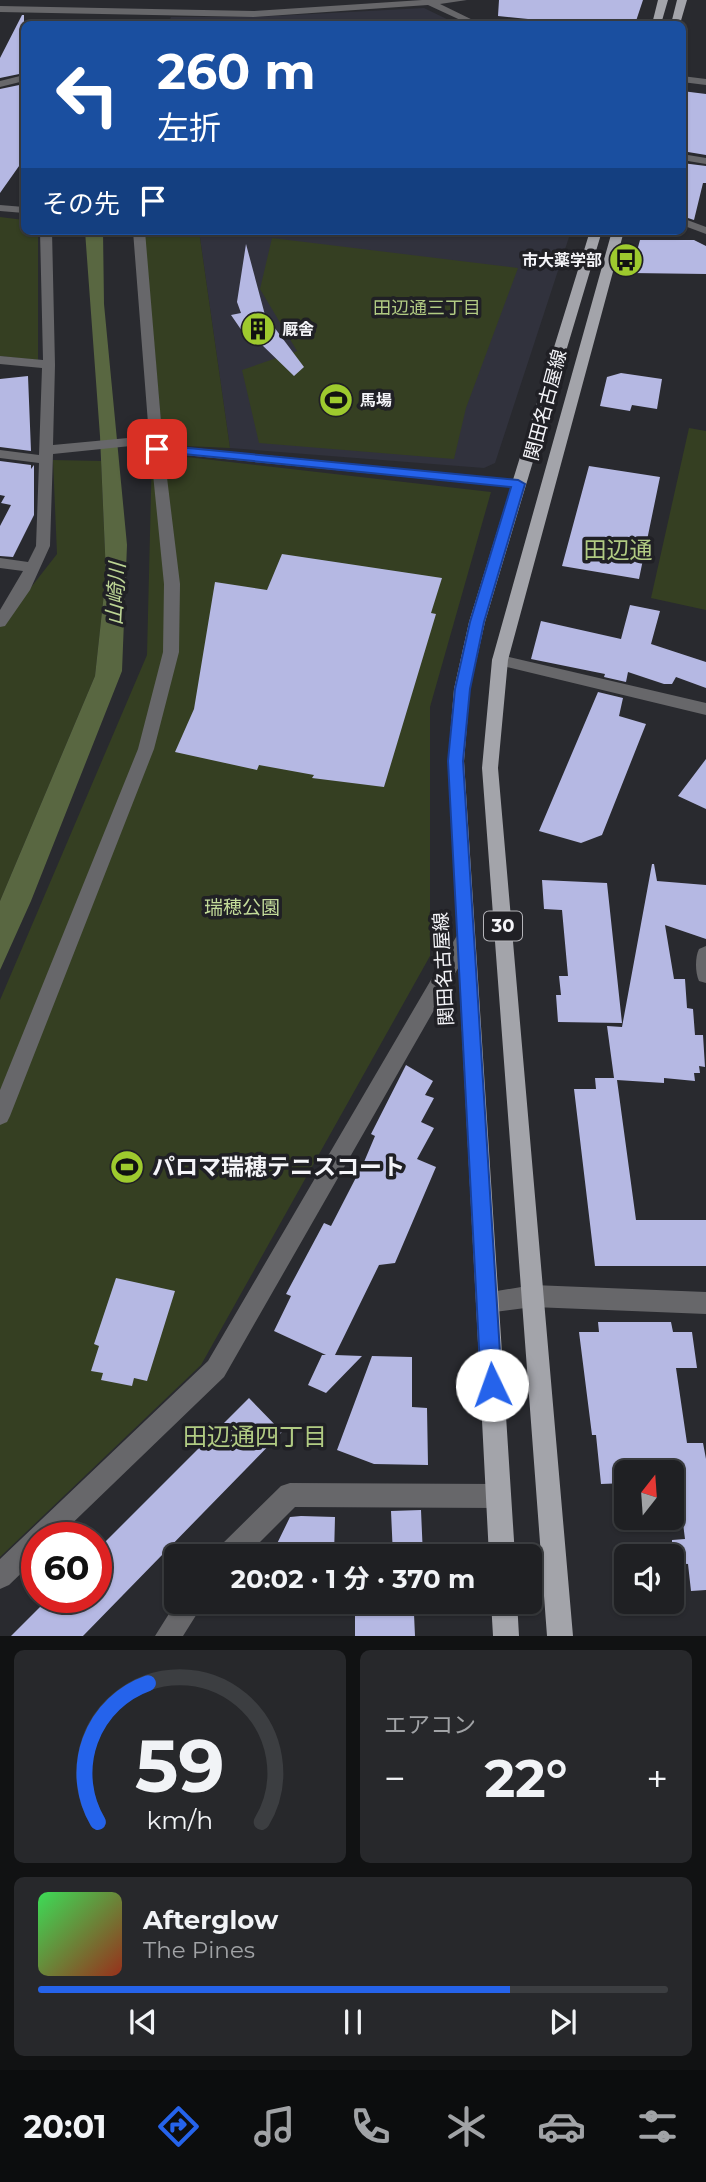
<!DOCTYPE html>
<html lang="ja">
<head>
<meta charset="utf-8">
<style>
	:root { --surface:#1f2023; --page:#27282b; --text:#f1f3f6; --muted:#a1a3a6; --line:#3c3e41; --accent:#2563eb }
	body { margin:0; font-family:Montserrat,"Noto Sans JP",sans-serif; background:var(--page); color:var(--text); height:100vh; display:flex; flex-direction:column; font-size:26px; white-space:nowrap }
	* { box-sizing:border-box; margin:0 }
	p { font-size:23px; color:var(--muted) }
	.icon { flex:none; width:38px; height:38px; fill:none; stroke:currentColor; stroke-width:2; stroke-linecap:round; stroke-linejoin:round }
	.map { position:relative; height:1636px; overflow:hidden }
	.side { display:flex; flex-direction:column; gap:14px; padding:14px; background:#111213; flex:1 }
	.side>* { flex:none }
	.top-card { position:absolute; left:21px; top:21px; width:665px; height:214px; border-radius:10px; box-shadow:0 2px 5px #0004,0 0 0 2px var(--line); background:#1a4fa0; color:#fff; overflow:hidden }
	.needle { width:46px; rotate:17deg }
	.controls { position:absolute; left:614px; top:1460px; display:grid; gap:14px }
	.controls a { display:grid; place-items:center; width:70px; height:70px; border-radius:10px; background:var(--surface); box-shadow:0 2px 5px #0004,0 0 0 2px var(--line); font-size:35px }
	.speed { position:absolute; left:21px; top:1522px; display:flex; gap:14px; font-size:35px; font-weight:700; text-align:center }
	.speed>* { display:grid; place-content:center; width:91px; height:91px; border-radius:50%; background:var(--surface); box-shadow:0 2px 5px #0004,0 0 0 2px var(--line); line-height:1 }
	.speed .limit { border:10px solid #d22; background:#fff; color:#111 }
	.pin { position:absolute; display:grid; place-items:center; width:60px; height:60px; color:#fff; margin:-30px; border-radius:14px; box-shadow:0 4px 10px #0006 }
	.me { position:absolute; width:77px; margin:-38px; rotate:357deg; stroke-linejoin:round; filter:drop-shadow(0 0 5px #0008) }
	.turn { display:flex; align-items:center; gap:24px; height:147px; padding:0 21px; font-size:32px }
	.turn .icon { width:91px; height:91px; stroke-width:2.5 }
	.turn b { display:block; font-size:49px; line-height:60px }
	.then { display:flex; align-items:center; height:66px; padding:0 21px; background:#0003; gap:14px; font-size:26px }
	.big { font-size:52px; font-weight:700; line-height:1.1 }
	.side .card { flex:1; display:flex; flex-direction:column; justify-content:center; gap:10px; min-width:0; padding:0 24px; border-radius:10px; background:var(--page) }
	.side .dial { align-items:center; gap:0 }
	.dial svg { height:182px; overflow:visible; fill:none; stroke:var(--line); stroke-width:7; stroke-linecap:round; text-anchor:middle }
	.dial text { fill:var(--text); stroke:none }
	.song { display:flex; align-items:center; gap:21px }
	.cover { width:84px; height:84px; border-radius:10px; background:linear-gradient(135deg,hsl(130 70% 55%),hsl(10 70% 35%)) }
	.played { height:7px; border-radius:4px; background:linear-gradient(90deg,var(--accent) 75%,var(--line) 75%) }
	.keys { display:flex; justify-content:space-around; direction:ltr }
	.heat { display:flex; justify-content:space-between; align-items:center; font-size:38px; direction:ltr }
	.side .tiles { flex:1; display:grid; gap:14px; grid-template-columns:1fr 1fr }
	.card:last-child { grid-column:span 2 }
	.trip { position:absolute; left:164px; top:1544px; width:378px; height:70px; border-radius:10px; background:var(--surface); box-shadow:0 2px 5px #0004,0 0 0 2px var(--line); font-weight:700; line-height:70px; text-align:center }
	.tabs { display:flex; height:112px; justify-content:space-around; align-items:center; background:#0c0d0e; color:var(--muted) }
	.tabs .icon { width:49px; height:49px }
	.tabs .current { color:var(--accent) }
	.tabs b { font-size:32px; color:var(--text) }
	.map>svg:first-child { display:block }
	.built { fill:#31323d }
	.green { fill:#353f22 }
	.water { fill:#596741 }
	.building { fill:#b5b8e3 }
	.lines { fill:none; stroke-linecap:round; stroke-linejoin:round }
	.minor { fill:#67676a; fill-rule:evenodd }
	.major { fill:#a3a4aa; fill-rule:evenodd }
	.route { fill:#2563eb; stroke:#184099; stroke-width:2 }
	.labels { text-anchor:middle; stroke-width:7; stroke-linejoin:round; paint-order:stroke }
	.far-poi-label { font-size:16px; font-weight:bold; fill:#f4f4f8; stroke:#202025; text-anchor:start }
	.far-neighbourhood-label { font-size:18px; fill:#b1cb83; stroke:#202025 }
	.shield { fill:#202025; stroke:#b4b4b9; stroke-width:2 }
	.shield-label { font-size:18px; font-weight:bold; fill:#f4f4f8 }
	.street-label { font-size:19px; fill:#f4f4f8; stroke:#202025 }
	.park-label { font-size:19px; fill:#c2da99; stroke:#202025 }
	.water-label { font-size:21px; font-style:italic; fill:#bcd494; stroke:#202025 }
	.quarter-label { font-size:23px; fill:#b1cb83; stroke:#202025 }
	.near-poi-label { font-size:23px; font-weight:bold; fill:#f4f4f8; stroke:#202025; text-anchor:start }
	.near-neighbourhood-label { font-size:24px; fill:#b1cb83; stroke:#202025 }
</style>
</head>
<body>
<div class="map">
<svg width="706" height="1636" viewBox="0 0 706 1636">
	<rect width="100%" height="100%" fill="#292a2f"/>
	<path class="built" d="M424 8 457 24H168L171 17H256Z
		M199 231H571L495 463 484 468 230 448Z"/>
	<path class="green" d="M0 217 24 220V231H38V360L0 356Z
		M144 231H199L230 448 163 445Z
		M272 238 518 268 466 408 454 459 259 443 242 370 297 351 260 289Z
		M689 428 706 431V610L651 598Z
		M152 453 491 492 430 707V956L201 1365 0 1557V1000L147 655Z
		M53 460 101 461 106 575 95 676 0 901V627L57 554Z"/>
	<path class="water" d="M85 231H103L104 304 127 545 122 671 31 901 0 970V901L95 676 106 575 100 436Z"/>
	<path class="building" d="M499 0H643L635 24H557L558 22 498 16Z
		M22 15H24V73L0 78V58Z
		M24 84V159L0 193V89Z
		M682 91 706 94V155L682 151Z
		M682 163 706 166V183H703L694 220 682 216Z
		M640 240H694L706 246V274L631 273Z
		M246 244 265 315 304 367 294 376 259 342 251 344 231 315 241 313 237 302Z
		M621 373 662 379 657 409 632 405 630 411 600 406 607 377Z
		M28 376 31 451 0 447V379Z
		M0 461 31 465V469L34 465V515L13 557 0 556V526L11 505 1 503 5 496 0 495Z
		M589 466 660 477 639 579 562 566Z
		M282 554 442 578 431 613 436 614 384 787 312 778 314 775 259 765 257 770 175 752 194 709 215 582 267 590Z
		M630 605 660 611 651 644 706 662V688L676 677 672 684H664L628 672 626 682 604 677 605 674 531 659 541 621 621 639Z
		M598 692 623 698 619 716 646 724 602 835 581 843 539 831Z
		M706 759V809L678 796Z
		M652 864H654L657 881 706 885V939L665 925 674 979H685L687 1008 693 1009 695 1035H703L705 1067 699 1066 700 1073H694L695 1081 664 1078V1083L617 1080 636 1220H706V1266H595L574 1089H596L595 1078H614L607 1026 622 1027Z
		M542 880 607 883 622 1023 558 1022 556 995H561L559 976H568L562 910 544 909Z
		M406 1065 433 1081 425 1095 434 1098 421 1122 434 1128 417 1159 436 1167 395 1263 379 1265 335 1355 362 1356 326 1393 308 1385 322 1355H326L274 1331 291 1296 286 1294 324 1223 331 1226 364 1162 375 1136 371 1134Z
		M116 1278 175 1291 147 1381 134 1378 132 1386 101 1380 103 1373 91 1371 99 1346 94 1344Z
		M598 1322H671L673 1332H692L697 1368H676L687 1443H703L706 1459V1590L691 1591 688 1564 672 1563V1540L685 1539 678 1483H672V1472H626V1483L601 1484 596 1435H592L579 1332H599Z
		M372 1356 412 1357V1407L427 1408 428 1465 374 1464 337 1450Z
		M249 1398 282 1432 83 1636H11L49 1598H96V1551Z
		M421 1510 423 1556H393L391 1511Z
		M301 1516 335 1517 334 1556H271L290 1517Z
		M355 1601H393V1614H414L415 1636H355Z"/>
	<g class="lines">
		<path class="minor" d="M422 0H467L440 4 481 24H469L428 5 254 17 0 12V6L254 11Z
			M24 75V81L0 87V81Z
			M682 76 706 79V85L682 82Z
			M682 154 706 158V164L682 160Z
			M0 205 24 207V213L0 211Z
			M682 218 706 227V234L682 225Z
			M40 231H52L55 365 53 445 149 436 133 231H145L163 445 518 480 525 484 518 488 164 453 180 584 179 652 154 749 10 1116 7 1122 0 1125V1090L138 749 163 652 164 584 150 444 53 454 50 546 30 590 5 626 0 627V610L23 571 0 568V558L28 562 36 546 39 463 0 458V450L39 455 42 368 0 364V356L43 360Z
			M500 655 706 703V715L494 664 492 660 494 656Z
			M466 929 473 932 475 937 473 942 224 1377 57 1538H37V1558L9 1585 0 1589V1559L208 1361 459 932Z
			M706 946V983L699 981C695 972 695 957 699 949Z
			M533 1285 706 1292V1314L533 1307 487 1313 479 1310 476 1302 479 1294Z
			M290 1483 498 1484 507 1487 510 1496 507 1505 498 1508 295 1507 246 1556H216L219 1547 281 1486Z
			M177 1601H205L183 1636H155Z"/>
		<path class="major" d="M658 0H668L661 24H652Z
			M677 0H687L680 24H671Z
			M590 231H602L485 622 470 689 464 761 515 1556H489L448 761 454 689 469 622Z
			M612 231H624L508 660 498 768 573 1636H547L482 768 492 660Z
			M491 1601H517L519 1636H493Z"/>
	</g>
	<path class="route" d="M157 445 518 480 525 484 484 622 470 689 463 761 502 1385 499 1392 492 1396 484 1392 481 1385 448 761 455 689 470 622 511 487 153 451 151 449Z"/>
	<defs>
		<g id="bus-disc" transform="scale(1.75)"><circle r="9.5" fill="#9eca2e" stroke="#202025"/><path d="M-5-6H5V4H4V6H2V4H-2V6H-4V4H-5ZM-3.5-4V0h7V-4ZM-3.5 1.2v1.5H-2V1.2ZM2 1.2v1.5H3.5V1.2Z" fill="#111"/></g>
		<g id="building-disc" transform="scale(1.75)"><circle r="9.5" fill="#9eca2e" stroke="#202025"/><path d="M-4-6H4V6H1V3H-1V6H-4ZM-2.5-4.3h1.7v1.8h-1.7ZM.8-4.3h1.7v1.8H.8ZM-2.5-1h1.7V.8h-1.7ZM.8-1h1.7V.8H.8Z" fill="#111"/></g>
		<g id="stadium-disc" transform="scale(1.75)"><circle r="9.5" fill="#9eca2e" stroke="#202025"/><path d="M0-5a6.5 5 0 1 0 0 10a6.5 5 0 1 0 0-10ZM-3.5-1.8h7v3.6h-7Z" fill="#111"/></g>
	</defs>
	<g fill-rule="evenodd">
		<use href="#bus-disc" x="626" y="260"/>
		<use href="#building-disc" x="258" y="329"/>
		<use href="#stadium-disc" x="336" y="400"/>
		<use href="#stadium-disc" x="127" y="1167"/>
	</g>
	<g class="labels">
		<g class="far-poi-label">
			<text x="602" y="266" text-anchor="end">市大薬学部</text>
			<text x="282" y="335">厩舎</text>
			<text x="360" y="406">馬場</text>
		</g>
		<g class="far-neighbourhood-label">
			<text x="427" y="314">田辺通三丁目</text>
		</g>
		<rect class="shield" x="484" y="911.5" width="38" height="29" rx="5"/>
		<g class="shield-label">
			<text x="503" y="932">30</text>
		</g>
		<g class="street-label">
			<text transform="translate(545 405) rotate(-75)" y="7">関田名古屋線</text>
			<text transform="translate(443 969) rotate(-93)" y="7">関田名古屋線</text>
		</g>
		<g class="park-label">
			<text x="242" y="914">瑞穂公園</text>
		</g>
		<g class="water-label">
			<text transform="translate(116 594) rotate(-87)" y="7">山崎川</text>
		</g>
		<g class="quarter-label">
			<text x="618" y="558">田辺通</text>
		</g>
		<g class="near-poi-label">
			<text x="152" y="1175">パロマ瑞穂テニスコート</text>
		</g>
		<g class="near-neighbourhood-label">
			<text x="255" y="1445">田辺通四丁目</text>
		</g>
	</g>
</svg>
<div class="controls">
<a><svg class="needle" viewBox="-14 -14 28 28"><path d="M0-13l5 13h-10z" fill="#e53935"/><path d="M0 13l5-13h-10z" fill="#a1a3a6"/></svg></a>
<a><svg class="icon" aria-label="sound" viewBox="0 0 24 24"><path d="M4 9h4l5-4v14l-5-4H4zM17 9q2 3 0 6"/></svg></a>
</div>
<div class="speed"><div class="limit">60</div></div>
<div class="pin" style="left:157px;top:449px;background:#d93025"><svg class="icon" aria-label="arrive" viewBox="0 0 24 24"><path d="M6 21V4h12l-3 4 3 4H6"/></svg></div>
<svg class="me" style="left:492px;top:1385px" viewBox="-20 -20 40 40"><circle r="19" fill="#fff"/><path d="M0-13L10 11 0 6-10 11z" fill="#2563eb"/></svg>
<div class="trip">20:02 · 1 分 · 370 m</div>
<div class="top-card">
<div class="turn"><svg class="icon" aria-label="left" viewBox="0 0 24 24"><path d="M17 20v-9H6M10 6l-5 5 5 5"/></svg><div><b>260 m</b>左折</div></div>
<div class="then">その先<svg class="icon" aria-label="arrive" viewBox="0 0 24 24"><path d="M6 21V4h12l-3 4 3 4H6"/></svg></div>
</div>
</div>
<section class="side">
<div class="tiles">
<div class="card dial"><svg viewBox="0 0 100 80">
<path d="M14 69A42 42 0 1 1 86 69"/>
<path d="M14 69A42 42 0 0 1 36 8" stroke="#2563eb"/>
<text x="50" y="56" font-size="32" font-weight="700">59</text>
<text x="50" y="72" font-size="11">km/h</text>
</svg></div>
<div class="card"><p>エアコン</p>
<div class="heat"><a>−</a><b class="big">22°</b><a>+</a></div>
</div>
<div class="card">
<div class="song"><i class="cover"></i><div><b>Afterglow</b><p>The Pines</p></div></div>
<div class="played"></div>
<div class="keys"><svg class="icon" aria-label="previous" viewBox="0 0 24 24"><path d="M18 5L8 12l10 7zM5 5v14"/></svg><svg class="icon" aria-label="pause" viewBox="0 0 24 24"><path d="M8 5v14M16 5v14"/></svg><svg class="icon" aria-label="next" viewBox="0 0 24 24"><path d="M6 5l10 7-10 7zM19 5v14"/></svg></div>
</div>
</div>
</section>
<nav class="tabs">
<b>20:01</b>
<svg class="icon current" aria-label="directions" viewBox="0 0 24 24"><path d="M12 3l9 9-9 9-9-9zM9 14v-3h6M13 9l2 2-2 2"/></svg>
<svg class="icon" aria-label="music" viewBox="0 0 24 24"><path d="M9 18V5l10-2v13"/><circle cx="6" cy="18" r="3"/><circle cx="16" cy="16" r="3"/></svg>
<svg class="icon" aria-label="phone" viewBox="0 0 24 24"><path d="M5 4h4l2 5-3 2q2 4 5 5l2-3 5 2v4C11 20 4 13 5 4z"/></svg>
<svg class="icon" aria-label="climate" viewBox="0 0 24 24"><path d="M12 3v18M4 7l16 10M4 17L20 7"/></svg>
<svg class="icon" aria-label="car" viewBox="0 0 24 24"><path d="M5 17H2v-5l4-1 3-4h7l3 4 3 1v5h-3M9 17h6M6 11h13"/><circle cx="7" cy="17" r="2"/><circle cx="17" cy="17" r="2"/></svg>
<svg class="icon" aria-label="filters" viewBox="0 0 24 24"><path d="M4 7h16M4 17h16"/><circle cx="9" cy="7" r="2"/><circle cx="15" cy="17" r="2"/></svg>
</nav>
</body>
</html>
